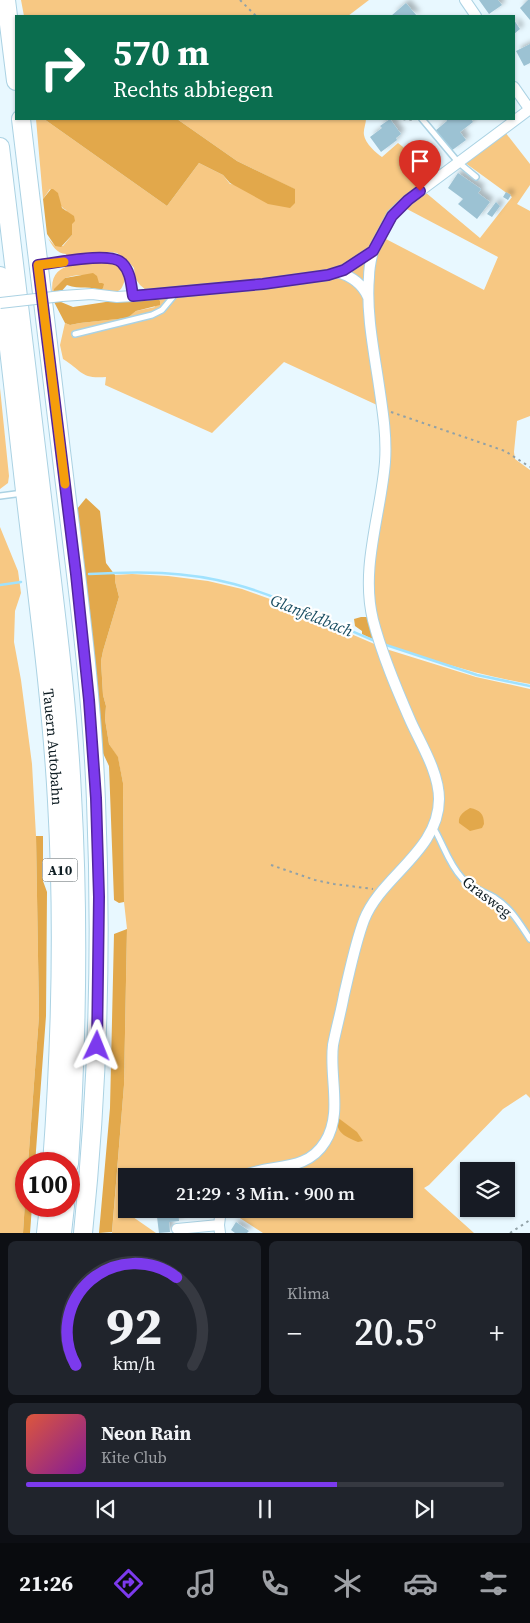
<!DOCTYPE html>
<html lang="de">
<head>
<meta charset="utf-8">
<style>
	:root { --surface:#171b24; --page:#20242c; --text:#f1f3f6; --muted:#9ea1a6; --line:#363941; --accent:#7c3aed }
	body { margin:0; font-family:"Source Serif 4",serif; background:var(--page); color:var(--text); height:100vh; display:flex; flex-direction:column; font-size:19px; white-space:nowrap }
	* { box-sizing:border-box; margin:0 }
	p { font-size:16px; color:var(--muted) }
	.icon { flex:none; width:28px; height:28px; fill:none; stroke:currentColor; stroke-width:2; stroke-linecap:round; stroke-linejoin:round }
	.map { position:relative; height:1233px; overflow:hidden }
	.side { display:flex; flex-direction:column; gap:8px; padding:8px; background:#0d0f14; flex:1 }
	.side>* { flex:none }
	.banner { position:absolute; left:15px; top:15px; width:500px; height:105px; border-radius:0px; box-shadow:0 1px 4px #0004; background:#0b6e4f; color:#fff; overflow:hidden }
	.buttons { position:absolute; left:460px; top:1162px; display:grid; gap:10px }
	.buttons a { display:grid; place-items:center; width:55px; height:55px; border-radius:0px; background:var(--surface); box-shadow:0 1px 4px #0004; font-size:25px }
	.speed { position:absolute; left:15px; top:1152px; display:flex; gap:10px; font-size:25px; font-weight:700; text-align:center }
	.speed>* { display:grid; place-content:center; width:65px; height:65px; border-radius:50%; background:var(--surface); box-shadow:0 1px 4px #0004; line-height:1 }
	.speed .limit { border:8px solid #d22; background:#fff; color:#111 }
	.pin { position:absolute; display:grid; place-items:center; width:42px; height:42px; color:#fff; margin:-51px -21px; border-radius:50% 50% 50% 0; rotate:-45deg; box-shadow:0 0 5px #0007 }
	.pin .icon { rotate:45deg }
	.me { position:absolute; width:55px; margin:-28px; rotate:2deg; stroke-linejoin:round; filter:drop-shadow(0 0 4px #0008) }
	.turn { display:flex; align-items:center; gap:18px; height:105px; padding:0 15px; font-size:22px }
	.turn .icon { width:65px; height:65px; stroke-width:2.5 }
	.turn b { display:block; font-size:35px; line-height:42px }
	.big { font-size:38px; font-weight:600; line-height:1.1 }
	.side .widget { flex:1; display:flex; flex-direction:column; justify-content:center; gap:8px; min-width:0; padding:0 18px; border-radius:8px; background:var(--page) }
	.side .dial { align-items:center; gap:0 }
	.dial svg { height:130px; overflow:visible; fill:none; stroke:var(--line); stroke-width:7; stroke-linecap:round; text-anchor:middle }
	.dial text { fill:var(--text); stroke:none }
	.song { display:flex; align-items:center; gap:15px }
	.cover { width:60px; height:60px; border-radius:8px; background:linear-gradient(135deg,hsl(10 70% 55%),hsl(290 70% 35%)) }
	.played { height:5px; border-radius:2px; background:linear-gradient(90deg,var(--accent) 65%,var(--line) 65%) }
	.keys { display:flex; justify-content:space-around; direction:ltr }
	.heat { display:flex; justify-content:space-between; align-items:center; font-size:28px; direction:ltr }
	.side .tiles { flex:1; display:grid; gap:8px; grid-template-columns:1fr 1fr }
	.widget:last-child { grid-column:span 2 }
	.trip { position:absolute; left:118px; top:1168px; width:295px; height:50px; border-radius:0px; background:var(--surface); box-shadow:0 1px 4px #0004; font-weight:600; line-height:50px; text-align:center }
	.dock { display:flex; height:80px; justify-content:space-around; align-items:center; background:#090b0e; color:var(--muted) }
	.dock .icon { width:35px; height:35px }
	.dock .on { color:var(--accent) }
	.dock b { font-size:22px; color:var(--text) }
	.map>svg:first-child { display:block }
	.green { fill:#f7c883; fill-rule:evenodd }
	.forest { fill:#e2a84b }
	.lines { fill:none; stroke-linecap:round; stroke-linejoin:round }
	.stream { stroke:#a0e2fe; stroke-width:2.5 }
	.building { fill:#9cc2d3; filter:url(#shadow) }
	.service-casing { stroke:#abd2e3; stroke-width:8 }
	.minor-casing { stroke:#abd2e3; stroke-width:12 }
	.motorway-casing { stroke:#abd2e3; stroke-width:20 }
	.path { stroke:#91a1a7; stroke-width:2; stroke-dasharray:2.5 4; stroke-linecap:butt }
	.service { stroke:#fff; stroke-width:5 }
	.minor { stroke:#fff; stroke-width:10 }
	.motorway { stroke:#fff; stroke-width:18 }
	.minor-bridge-casing { stroke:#abd2e3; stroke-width:12; stroke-linecap:butt }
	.minor-bridge { stroke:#fff; stroke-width:10 }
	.route-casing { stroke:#51269a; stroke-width:12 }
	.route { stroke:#7c3aed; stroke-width:9 }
	.slow { stroke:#f59e0b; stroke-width:9 }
	.labels { text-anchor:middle; stroke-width:4.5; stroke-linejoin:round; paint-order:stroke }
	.shield { fill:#fff; stroke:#566165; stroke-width:1 }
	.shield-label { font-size:14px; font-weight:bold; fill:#0e1d23 }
	.street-label { font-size:15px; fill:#0e1d23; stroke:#fff }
	.water-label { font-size:16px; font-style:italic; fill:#194d61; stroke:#fff }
</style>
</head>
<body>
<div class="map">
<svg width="530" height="1233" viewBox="0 0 530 1233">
	<defs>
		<filter id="shadow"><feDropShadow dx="4" dy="-4" stdDeviation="2.5" flood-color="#0004"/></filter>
	</defs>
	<rect width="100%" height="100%" fill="#e8f8ff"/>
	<path class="green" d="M21 0H369L348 16H24Z
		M36 119H44L167 206 199 163 223 175 230 184 294 189 237 161 177 119H366C366 124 363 130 364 135 365 143 376 153 382 157L398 143 422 162 441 181 425 192 480 238 512 197 464 162 505 132 530 164V185L517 204 530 211V416L517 421 514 452 515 459 530 470V684C477 675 427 659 376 641L367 617 365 592 382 454 377 405 284 362 212 433 105 385 106 377C80 379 83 371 63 359L60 345 65 323 70 325 80 323 126 318 136 311 155 307 146 290 140 285 135 278 134 268 128 261 117 253 110 252 67 257 66 254C57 254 52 245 48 238L55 246H63L72 235V224L66 210C59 207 59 200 58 194L50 189 43 199ZM405 208 498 257 484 290 384 238 398 215Z
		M108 262C120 263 129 273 123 285 122 287 121 290 118 291 114 293 107 291 102 291L103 287C89 275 85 272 65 278L53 296C46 259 83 264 108 262Z
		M0 388 9 476 8 483 0 489Z
		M0 527 18 571 21 593 15 611 14 642 21 680 32 764 36 836 39 1016 28 1164H26V1186L23 1233H0Z
		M132 574 168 576 208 581 242 589 270 599 386 649 476 677 530 689V1098L526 1094 503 1109 429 1185 424 1188 474 1233H263L226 1209H404V1176H236C227 1171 215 1176 205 1176 179 1177 153 1176 126 1176V1209H145L133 1217 156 1233H112L124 1085 127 929 124 902 123 783 118 758 109 744 105 719 106 706 103 695 101 661 103 651 119 597 115 581V575Z"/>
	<path class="forest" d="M44 119H177L237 161 295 189V203L290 208 268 204 230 183 223 175 199 163 167 206Z
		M51 189H53L58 193 62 208 74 216 75 221 72 224V235L61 247 55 246 47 234 43 199Z
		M93 273 97 276 99 283H102L104 284 102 291C91 285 80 290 67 285L60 293 61 302 73 307 112 301 157 298 160 301V305L136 311 127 318 80 323 70 325 65 323 53 300 54 289 65 278Z
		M86 498 100 511 106 563 115 575V581L119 597 103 651 101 661 103 695 106 706 105 719 109 744 118 757 123 783 124 902 119 903 114 900 109 766 102 751 92 640 77 509Z
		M361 617H367L376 641 362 634V631L355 626 354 619Z
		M470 808C480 810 484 814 484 824L482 828 470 831 459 823C458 816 463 812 470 808Z
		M36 836H43V881L47 892 46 1016 35 1164H28L39 1016Z
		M127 929 124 1085 112 1232 99 1233 110 1108 114 934Z
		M337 1117 357 1132 363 1141 358 1142C344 1136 336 1133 337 1117Z
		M26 1186V1206H32L30 1233H23Z"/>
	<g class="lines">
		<path class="stream" d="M89 574C139 571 185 571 234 584 283 597 328 622 375 641
			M0 585 21 582
			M383 644 477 675 530 686"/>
	</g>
	<path class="building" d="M479 0H498L502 5 489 14Z
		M528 0H530V20L520 8Z
		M406 3 417 16H391Z
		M514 20 520 29 514 34Z
		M530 44V63L524 66 516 51Z
		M390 119 401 134 396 138 397 140 381 152 370 137 382 128 380 126Z
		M446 119H471L473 122 460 132 466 140 451 151 435 131 447 121Z
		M458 173 481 189 478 193 490 202 477 219 458 204 463 199 448 188Z
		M506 192 511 195 508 200 503 197Z
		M496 202 500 206 492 217 487 214Z
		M156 1209H178L179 1221 169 1222 170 1232 159 1233Z
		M187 1209H206V1212L187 1213Z
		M236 1222 249 1231 247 1233H235L231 1230Z"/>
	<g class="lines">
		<g class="service-casing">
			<path id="service" d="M422 119 458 162 476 177
				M41 265C58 263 111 252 122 263 131 272 131 285 133 296
				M75 334 152 315 162 310 177 292
				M0 496 23 493
				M433 827C443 843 448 863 462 878 471 888 483 891 495 898 511 908 520 924 530 939"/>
		</g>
		<g class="minor-casing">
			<path id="minor" d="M465 0 476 16
				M514 87 530 110
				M337 272C351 276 362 283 368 297
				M62 296 92 294 117 297 133 296 263 284 328 275 344 270 373 251 392 215 408 200 530 109
				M242 1176C272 1163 306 1173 325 1142 343 1114 329 1077 333 1045 336 1029 341 1012 344 995 350 970 355 944 364 920 381 876 439 851 439 799 439 773 422 746 411 722 397 690 382 655 373 620 360 568 381 514 385 462 387 434 382 407 378 379 373 347 366 309 369 277 369 268 371 259 373 251
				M177 1229 219 1225
				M220 1233 219 1225 221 1209"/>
		</g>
		<g class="motorway-casing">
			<g id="motorway">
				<path d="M6 0 16 81"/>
				<path d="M21 119C35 238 49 357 64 476 77 584 92 692 96 801 102 945 98 1089 83 1233"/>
				<path d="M0 147C16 278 32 409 47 539 57 624 68 709 72 795 79 918 77 1041 69 1164"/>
				<path id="s1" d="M0 276C11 359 19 442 29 525 40 617 52 709 57 801 64 922 61 1043 52 1164"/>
				<path d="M46 1233 49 1206"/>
				<path d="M62 1233 65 1206"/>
			</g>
		</g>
		<path class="path" d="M240 0 256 16
			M403 119 407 120 416 119
			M391 412 505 451 530 467
			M271 865 315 880 334 884 373 889
			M510 1233 530 1220"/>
		<use href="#service" class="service"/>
		<use href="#minor" class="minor"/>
		<use href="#motorway" class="motorway"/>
		<g class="minor-bridge-casing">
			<path id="minor-bridge" d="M0 303 62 296"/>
		</g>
		<use href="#minor-bridge" class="minor-bridge"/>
	</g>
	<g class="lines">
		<g class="route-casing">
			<path id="route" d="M97 1046 99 897 96 798 89 700 76 574 38 265C56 263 111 251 122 263 131 272 131 285 133 296L263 284 328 275 344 270 373 251 392 216 408 200 420 191"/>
		</g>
		<use href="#route" class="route"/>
		<path class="slow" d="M64 262 38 265 65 484"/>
	</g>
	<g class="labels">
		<rect class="shield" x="42.5" y="858.5" width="35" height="23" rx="4"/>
		<g class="shield-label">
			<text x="60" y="875">A10</text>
		</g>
		<g class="street-label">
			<text dy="5" stroke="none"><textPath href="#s1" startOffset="474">Tauern Autobahn</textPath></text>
			<text transform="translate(487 897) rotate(37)" y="5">Grasweg</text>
		</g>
		<g class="water-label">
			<text transform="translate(312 615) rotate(22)" y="6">Glanfeldbach</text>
		</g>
	</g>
</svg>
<div class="buttons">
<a><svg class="icon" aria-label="layers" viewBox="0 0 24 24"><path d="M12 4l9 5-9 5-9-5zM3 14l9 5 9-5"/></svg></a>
</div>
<div class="speed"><div class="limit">100</div></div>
<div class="pin" style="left:420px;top:191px;background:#d93025"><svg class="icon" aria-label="arrive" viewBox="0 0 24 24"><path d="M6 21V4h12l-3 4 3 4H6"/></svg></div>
<svg class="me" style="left:97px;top:1046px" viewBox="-20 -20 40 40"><path d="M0-17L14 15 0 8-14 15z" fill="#7c3aed" stroke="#fff" stroke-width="4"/></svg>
<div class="trip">21:29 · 3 Min. · 900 m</div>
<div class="banner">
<div class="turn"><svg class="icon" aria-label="right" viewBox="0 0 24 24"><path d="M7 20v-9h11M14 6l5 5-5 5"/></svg><div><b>570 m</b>Rechts abbiegen</div></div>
</div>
</div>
<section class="side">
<div class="tiles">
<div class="widget dial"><svg viewBox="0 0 100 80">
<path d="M14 69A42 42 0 1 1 86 69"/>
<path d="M14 69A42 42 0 0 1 76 15" stroke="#7c3aed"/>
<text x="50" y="56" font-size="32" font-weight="700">92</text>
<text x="50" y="72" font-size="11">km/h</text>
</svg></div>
<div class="widget"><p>Klima</p>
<div class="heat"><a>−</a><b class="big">20.5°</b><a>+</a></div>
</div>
<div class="widget">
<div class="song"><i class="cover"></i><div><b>Neon Rain</b><p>Kite Club</p></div></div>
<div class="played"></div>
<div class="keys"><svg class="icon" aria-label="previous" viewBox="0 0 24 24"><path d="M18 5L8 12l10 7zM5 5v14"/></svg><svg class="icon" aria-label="pause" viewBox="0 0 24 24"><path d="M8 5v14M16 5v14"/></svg><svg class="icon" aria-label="next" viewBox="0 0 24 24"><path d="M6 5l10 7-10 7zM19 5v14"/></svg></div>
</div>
</div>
</section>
<nav class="dock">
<b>21:26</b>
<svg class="icon on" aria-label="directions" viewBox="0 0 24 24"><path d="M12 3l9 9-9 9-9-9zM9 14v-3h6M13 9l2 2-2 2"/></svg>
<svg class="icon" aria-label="music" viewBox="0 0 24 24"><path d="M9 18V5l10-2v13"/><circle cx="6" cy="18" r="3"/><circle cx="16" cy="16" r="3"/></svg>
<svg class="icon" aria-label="phone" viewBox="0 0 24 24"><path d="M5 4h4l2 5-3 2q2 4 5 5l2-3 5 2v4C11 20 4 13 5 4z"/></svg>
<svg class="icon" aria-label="climate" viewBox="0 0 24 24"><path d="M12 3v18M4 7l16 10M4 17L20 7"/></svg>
<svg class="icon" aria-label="car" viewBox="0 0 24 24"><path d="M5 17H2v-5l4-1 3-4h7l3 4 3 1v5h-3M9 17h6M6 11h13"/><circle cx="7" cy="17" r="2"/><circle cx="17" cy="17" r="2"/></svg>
<svg class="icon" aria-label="filters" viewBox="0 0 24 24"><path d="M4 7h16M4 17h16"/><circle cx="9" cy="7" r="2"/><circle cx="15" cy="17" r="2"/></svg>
</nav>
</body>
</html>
